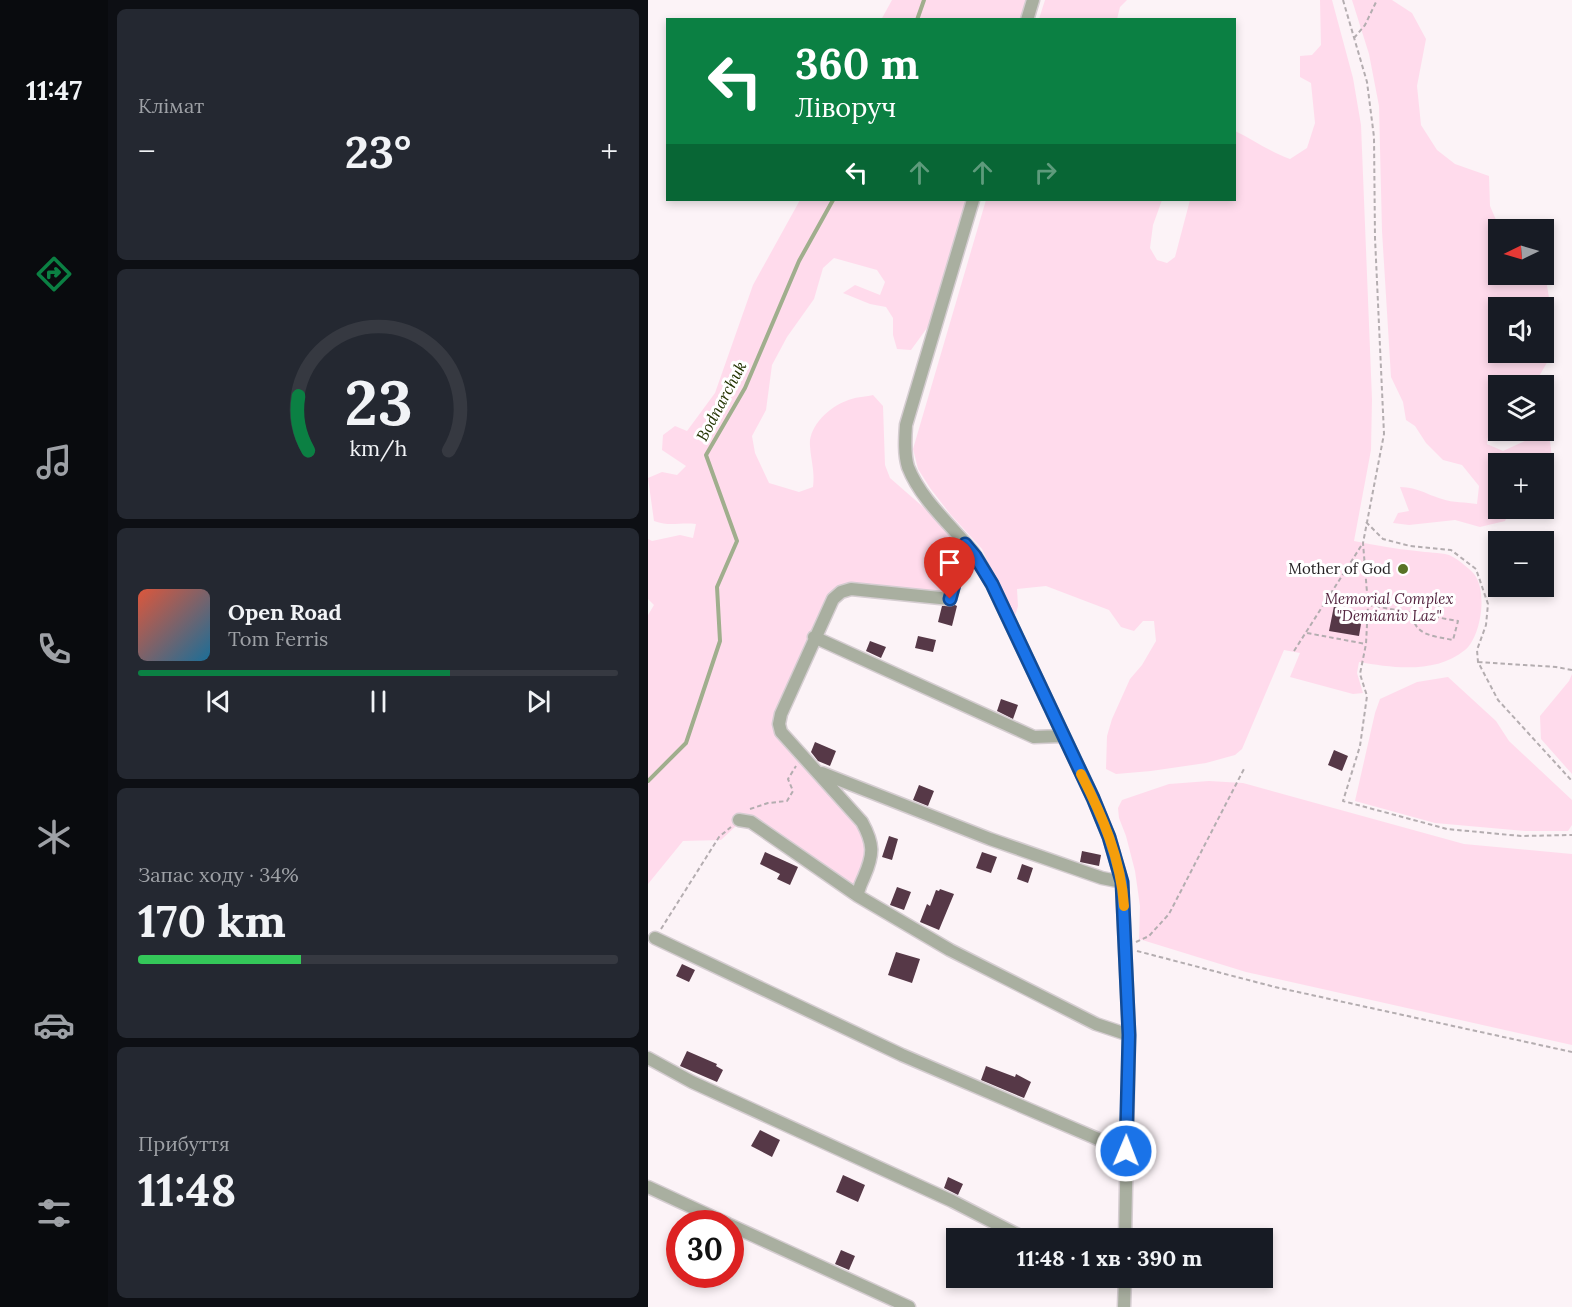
<!DOCTYPE html>
<html lang="uk">
<head>
<meta charset="utf-8">
<style>
	:root { --surface:#171b24; --page:#242831; --text:#f1f3f6; --muted:#9ea1a6; --line:#363941; --accent:#0b8043 }
	body { margin:0; font-family:Lora,serif; background:var(--page); color:var(--text); height:100vh; display:flex; flex-direction:column; font-size:22px; white-space:nowrap }
	* { box-sizing:border-box; margin:0 }
	p { font-size:20px; color:var(--muted) }
	.icon { flex:none; width:33px; height:33px; fill:none; stroke:currentColor; stroke-width:2; stroke-linecap:round; stroke-linejoin:round }
	.map { position:relative; flex:1; overflow:hidden }
	.sheet { display:flex; flex-direction:column; gap:9px; padding:9px; background:#0d0f14; width:540px }
	.sheet>* { flex:none }
	.top-card { position:absolute; left:18px; top:18px; width:570px; height:183px; border-radius:0px; box-shadow:0 3px 9px #0003; background:#0b8043; color:#fff; overflow:hidden }
	.needle { width:39px; rotate:265deg }
	.controls { position:absolute; left:840px; top:219px; display:grid; gap:12px }
	.controls a { display:grid; place-items:center; width:66px; height:66px; border-radius:0px; background:var(--surface); box-shadow:0 3px 9px #0003; font-size:30px }
	.speed { position:absolute; left:18px; top:1210px; display:flex; gap:12px; font-size:30px; font-weight:700; text-align:center }
	.speed>* { display:grid; place-content:center; width:78px; height:78px; border-radius:50%; background:var(--surface); box-shadow:0 3px 9px #0003; line-height:1 }
	.speed .limit { border:9px solid #d22; background:#fff; color:#111 }
	.pin { position:absolute; display:grid; place-items:center; width:51px; height:51px; color:#fff; margin:-62px -26px; border-radius:50% 50% 50% 0; rotate:-45deg; box-shadow:0 0 6px #0007 }
	.pin .icon { rotate:45deg }
	.me { position:absolute; width:66px; margin:-33px; rotate:1deg; stroke-linejoin:round; filter:drop-shadow(0 0 4px #0008) }
	.turn { display:flex; align-items:center; gap:21px; height:126px; padding:0 30px; font-size:27px }
	.turn .icon { width:78px; height:78px; stroke-width:2.5 }
	.turn b { display:block; font-size:42px; line-height:51px }
	.lanes { display:flex; align-items:center; height:57px; padding:0 30px; background:#0003; justify-content:center; gap:30px; direction:ltr }
	.lanes .off { opacity:.35 }
	.big { font-size:45px; font-weight:700; line-height:1.1 }
	.sheet .tile { flex:1; display:flex; flex-direction:column; justify-content:center; gap:9px; min-width:0; padding:0 21px; border-radius:9px; background:var(--page) }
	.sheet .dial { align-items:center; gap:0 }
	.dial svg { height:156px; overflow:visible; fill:none; stroke:var(--line); stroke-width:7; stroke-linecap:round; text-anchor:middle }
	.dial text { fill:var(--text); stroke:none }
	.song { display:flex; align-items:center; gap:18px }
	.cover { width:72px; height:72px; border-radius:9px; background:linear-gradient(135deg,hsl(10 70% 55%),hsl(200 70% 35%)) }
	.played { height:6px; border-radius:3px; background:linear-gradient(90deg,var(--accent) 65%,var(--line) 65%) }
	.keys { display:flex; justify-content:space-around; direction:ltr }
	.heat { display:flex; justify-content:space-between; align-items:center; font-size:33px; direction:ltr }
	.charge { height:9px; border-radius:4px; background:linear-gradient(90deg,#34c759 34%,var(--line) 0) }
	.trip { position:absolute; left:298px; top:1228px; width:327px; height:60px; border-radius:0px; background:var(--surface); box-shadow:0 3px 9px #0003; font-weight:700; line-height:60px; text-align:center }
	main { display:flex; flex:1; min-height:0 }
	.tab-bar { display:flex; flex-direction:column; width:108px; justify-content:space-around; align-items:center; background:#090b0e; color:var(--muted) }
	.tab-bar .icon { width:42px; height:42px }
	.tab-bar .active { color:var(--accent) }
	.tab-bar b { font-size:27px; color:var(--text) }
	.map>svg:first-child { display:block }
	.green { fill:#ffdbec; fill-rule:evenodd }
	.lines { fill:none; stroke-linecap:round; stroke-linejoin:round }
	.stream { stroke:#a0ae8d; stroke-width:4 }
	.building { fill:#563847 }
	.street-casing { stroke:#d5cdd1; stroke-width:15 }
	.path { stroke:#b4adb0; stroke-width:2; stroke-dasharray:4.5 3; stroke-linecap:butt }
	.street { stroke:#a9afa0; stroke-width:12 }
	.route-casing { stroke:#114b97; stroke-width:15 }
	.route { stroke:#1a73e8; stroke-width:10 }
	.slow { stroke:#f59e0b; stroke-width:10 }
	.poi-dot { fill:#587225; stroke:#fff; stroke-width:2 }
	.labels { text-anchor:middle; stroke-width:6; stroke-linejoin:round; paint-order:stroke }
	.poi-label { font-size:15px; fill:#262224; stroke:#fff; text-anchor:end }
	.park-label { font-size:15px; font-style:italic; fill:#552641; stroke:#fff }
	.water-label { font-size:16px; font-style:italic; fill:#233300; stroke:#fff }
</style>
</head>
<body>
<main>
<nav class="tab-bar">
<b>11:47</b>
<svg class="icon active" aria-label="directions" viewBox="0 0 24 24"><path d="M12 3l9 9-9 9-9-9zM9 14v-3h6M13 9l2 2-2 2"/></svg>
<svg class="icon" aria-label="music" viewBox="0 0 24 24"><path d="M9 18V5l10-2v13"/><circle cx="6" cy="18" r="3"/><circle cx="16" cy="16" r="3"/></svg>
<svg class="icon" aria-label="phone" viewBox="0 0 24 24"><path d="M5 4h4l2 5-3 2q2 4 5 5l2-3 5 2v4C11 20 4 13 5 4z"/></svg>
<svg class="icon" aria-label="climate" viewBox="0 0 24 24"><path d="M12 3v18M4 7l16 10M4 17L20 7"/></svg>
<svg class="icon" aria-label="car" viewBox="0 0 24 24"><path d="M5 17H2v-5l4-1 3-4h7l3 4 3 1v5h-3M9 17h6M6 11h13"/><circle cx="7" cy="17" r="2"/><circle cx="17" cy="17" r="2"/></svg>
<svg class="icon" aria-label="filters" viewBox="0 0 24 24"><path d="M4 7h16M4 17h16"/><circle cx="9" cy="7" r="2"/><circle cx="15" cy="17" r="2"/></svg>
</nav>
<section class="sheet">
<div class="tile"><p>Клімат</p>
<div class="heat"><a>−</a><b class="big">23°</b><a>+</a></div>
</div>
<div class="tile dial"><svg viewBox="0 0 100 80">
<path d="M14 69A42 42 0 1 1 86 69"/>
<path d="M14 69A42 42 0 0 1 9 41" stroke="#0b8043"/>
<text x="50" y="56" font-size="32" font-weight="700">23</text>
<text x="50" y="72" font-size="11">km/h</text>
</svg></div>
<div class="tile">
<div class="song"><i class="cover"></i><div><b>Open Road</b><p>Tom Ferris</p></div></div>
<div class="played"></div>
<div class="keys"><svg class="icon" aria-label="previous" viewBox="0 0 24 24"><path d="M18 5L8 12l10 7zM5 5v14"/></svg><svg class="icon" aria-label="pause" viewBox="0 0 24 24"><path d="M8 5v14M16 5v14"/></svg><svg class="icon" aria-label="next" viewBox="0 0 24 24"><path d="M6 5l10 7-10 7zM19 5v14"/></svg></div>
</div>
<div class="tile"><p>Запас ходу · 34%</p><b class="big">170 km</b><div class="charge"></div></div>
<div class="tile"><p>Прибуття</p><b class="big">11:48</b></div>
</section>
<div class="map">
<svg width="924" height="1307" viewBox="0 0 924 1307">
	<rect width="100%" height="100%" fill="#fcf3f7"/>
	<path class="green" d="M244 0H381L376 19 233 20Z
		M397 0H479L472 7 469 19H391Z
		M672 0H684L705 78 713 125 724 399 723 450 706 541C726 545 748 549 769 551 779 553 791 552 801 555 807 557 821 568 826 574 840 591 833 637 817 650 788 674 745 668 711 662L709 673 715 693 705 694 642 677 652 653 636 650 594 749 587 755 558 763 503 771 468 774 458 769 459 736 464 719 482 679 494 665 508 641 506 621H495L486 631 473 627 461 610 398 586 369 589 370 606 367 616 363 614 334 549 302 514 282 488 270 469 265 449 338 200H514L505 225 502 248 509 260 519 263 527 257 542 200H586L587 131C606 140 622 152 642 159L659 148 667 123 663 83 652 77V56L664 55 673 45Z
		M704 0H744L764 13 778 39 769 86 773 125 789 150 807 164 841 176 842 206 852 229 846 253 845 274 855 283 863 275 896 274V273L897 274 905 321 901 359 886 385 850 386V424L841 430 839 444 855 451 888 436 902 441 904 458 896 465 850 464V508L863 509 857 521 832 527 807 520 761 525 745 523 750 513 761 511 752 487C772 488 777 494 794 499 805 503 818 502 829 504L831 486 814 465 795 460 778 443 767 426 758 420 755 402 743 377 734 231 731 106 721 54ZM850 308H896V352H850Z
		M152 200H323L290 313 263 350 249 349 245 335V318L238 307 222 304 195 293 207 285 232 295 237 282 229 270 186 258 175 268 166 299 139 337 124 365 118 410 104 436 107 453 121 483 151 492 165 487C167 471 163 461 162 446 160 427 181 407 198 401 206 397 217 397 225 395L235 406 237 465 242 478 297 526 305 538 307 551 296 597 186 593 128 718 212 823 220 841V863L205 897 100 824 89 825 73 840 35 841 0 884V615L6 605 0 599V539L4 541 32 535 45 538 48 524C31 522 23 527 6 521L0 478 14 472 29 475 38 466 14 450 15 435 27 426 39 431 67 393 105 285Z
		M924 674V774L893 739 892 716 921 681Z
		M800 677 848 721 861 741 924 800V825L920 831H877L787 823 707 801 727 713 732 699 769 682Z
		M561 781 595 783 816 844 924 854V1045L598 972 491 939 492 906 487 871 478 836 471 818 470 808 474 800 521 784Z"/>
	<g class="lines">
		<path class="stream" d="M269 20 276 0
			M0 781 38 743 72 641 69 587 89 541 58 455 97 388 151 261 185 200"/>
	</g>
	<path class="building" d="M307 605 309 606 304 626 290 622 294 606Z
		M686 606 715 612 711 636 681 631Z
		M270 636 288 640 285 652 267 648Z
		M222 641 238 647 233 658 218 651Z
		M353 699 370 705 365 719 349 711Z
		M167 742 188 751 182 766 170 761 163 752Z
		M686 750 700 756 694 771 680 765Z
		M271 785 286 791 280 806 265 800Z
		M241 836 250 839 244 860 234 857Z
		M434 851 453 855 451 866 432 862Z
		M117 852 150 867 142 885 129 879 132 874 112 864Z
		M334 852 349 857 343 873 328 868Z
		M374 864 385 868 380 883 369 879Z
		M249 887 263 892 256 910 242 905Z
		M292 889 306 894 291 930 272 922 279 904 282 906 288 890 291 891Z
		M248 952 272 959 264 983 240 975Z
		M34 964 47 970 41 982 28 976Z
		M39 1051 69 1064 68 1066 75 1070 69 1082 32 1066Z
		M338 1066 367 1077 368 1074 383 1082 376 1098 333 1080Z
		M112 1130 132 1140 124 1157 103 1146Z
		M195 1175 217 1185 210 1202 188 1192Z
		M300 1177 315 1184 310 1195 296 1188Z
		M193 1250 207 1256 201 1270 187 1264Z"/>
	<g class="lines">
		<g class="street-casing">
			<path id="street" d="M379 20 385 0
				M325 200 258 425C257 439 256 454 260 467 273 500 303 525 325 552 332 562 338 574 344 584L445 798 461 837 474 882 481 1035 477 1239
				M166 637 386 737 414 736
				M174 773 342 839 454 878 474 882
				M91 820 103 822 210 896 302 950 448 1024 481 1035
				M210 896C210 889 213 884 216 877 226 854 226 844 214 822L133 732 131 724 133 714 185 599 193 592 203 589 302 599 317 544
				M7 938 254 1055 478 1151
				M0 1058 44 1082 304 1201 378 1239
				M0 1187 80 1224
				M82 1225 261 1307
				M476 1307 477 1278"/>
		</g>
		<path class="path" d="M695 0 719 82 726 137 727 238 736 434 715 543 720 605 718 644 712 674 719 696 712 746 695 801 799 829 873 836 924 835
			M706 38 717 25 729 0
			M718 522 735 539 762 546 803 550 828 569 840 604 838 625 829 650 830 662 850 700 924 781
			M720 605 810 621 805 640C786 636 766 636 764 613
			M786 617 796 598
			M659 633 718 644
			M646 651 715 543
			M830 662 908 667 924 670
			M102 809 120 803 139 801 145 791 140 779 148 766
			M13 929 71 837 83 827
			M488 942 501 936 521 914 597 767
			M489 951 627 987 924 1052"/>
		<use href="#street" class="street"/>
	</g>
	<g class="lines">
		<g class="route-casing">
			<path id="route" d="M302 599 317 544 327 556 344 584 445 798 461 837 474 882 481 1035 478 1151"/>
		</g>
		<use href="#route" class="route"/>
		<path class="slow" d="M433 774C454 815 473 859 476 906"/>
	</g>
	<circle class="poi-dot" cx="755" cy="569" r="6"/>
	<g class="labels">
		<g class="poi-label">
			<text x="743" y="574">Mother of God</text>
		</g>
		<g class="park-label">
			<text x="741" y="604">Memorial Complex<tspan x="741" dy="17">"Demianiv Laz"</tspan></text>
		</g>
		<g class="water-label">
			<text transform="translate(73 401) rotate(-62)" y="6">Bodnarchuk</text>
		</g>
	</g>
</svg>
<div class="controls">
<a><svg class="needle" viewBox="-14 -14 28 28"><path d="M0-13l5 13h-10z" fill="#e53935"/><path d="M0 13l5-13h-10z" fill="#9ea1a6"/></svg></a>
<a><svg class="icon" aria-label="sound" viewBox="0 0 24 24"><path d="M4 9h4l5-4v14l-5-4H4zM17 9q2 3 0 6"/></svg></a>
<a><svg class="icon" aria-label="layers" viewBox="0 0 24 24"><path d="M12 4l9 5-9 5-9-5zM3 14l9 5 9-5"/></svg></a>
<a>+</a>
<a>−</a>
</div>
<div class="speed"><div class="limit">30</div></div>
<div class="pin" style="left:302px;top:599px;background:#d93025"><svg class="icon" aria-label="arrive" viewBox="0 0 24 24"><path d="M6 21V4h12l-3 4 3 4H6"/></svg></div>
<svg class="me" style="left:478px;top:1151px" viewBox="-20 -20 40 40"><circle r="17" fill="#1a73e8" stroke="#fff" stroke-width="3"/><path d="M0-11L8 9 0 5-8 9z" fill="#fff"/></svg>
<div class="trip">11:48 · 1 хв · 390 m</div>
<div class="top-card">
<div class="turn"><svg class="icon" aria-label="left" viewBox="0 0 24 24"><path d="M17 20v-9H6M10 6l-5 5 5 5"/></svg><div><b>360 m</b>Ліворуч</div></div>
<div class="lanes"><svg class="icon" aria-label="left" viewBox="0 0 24 24"><path d="M17 20v-9H6M10 6l-5 5 5 5"/></svg><svg class="icon off" aria-label="ahead" viewBox="0 0 24 24"><path d="M12 20V5M6 11l6-6 6 6"/></svg><svg class="icon off" aria-label="ahead" viewBox="0 0 24 24"><path d="M12 20V5M6 11l6-6 6 6"/></svg><svg class="icon off" aria-label="right" viewBox="0 0 24 24"><path d="M7 20v-9h11M14 6l5 5-5 5"/></svg></div>
</div>
</div>
</main>
</body>
</html>
